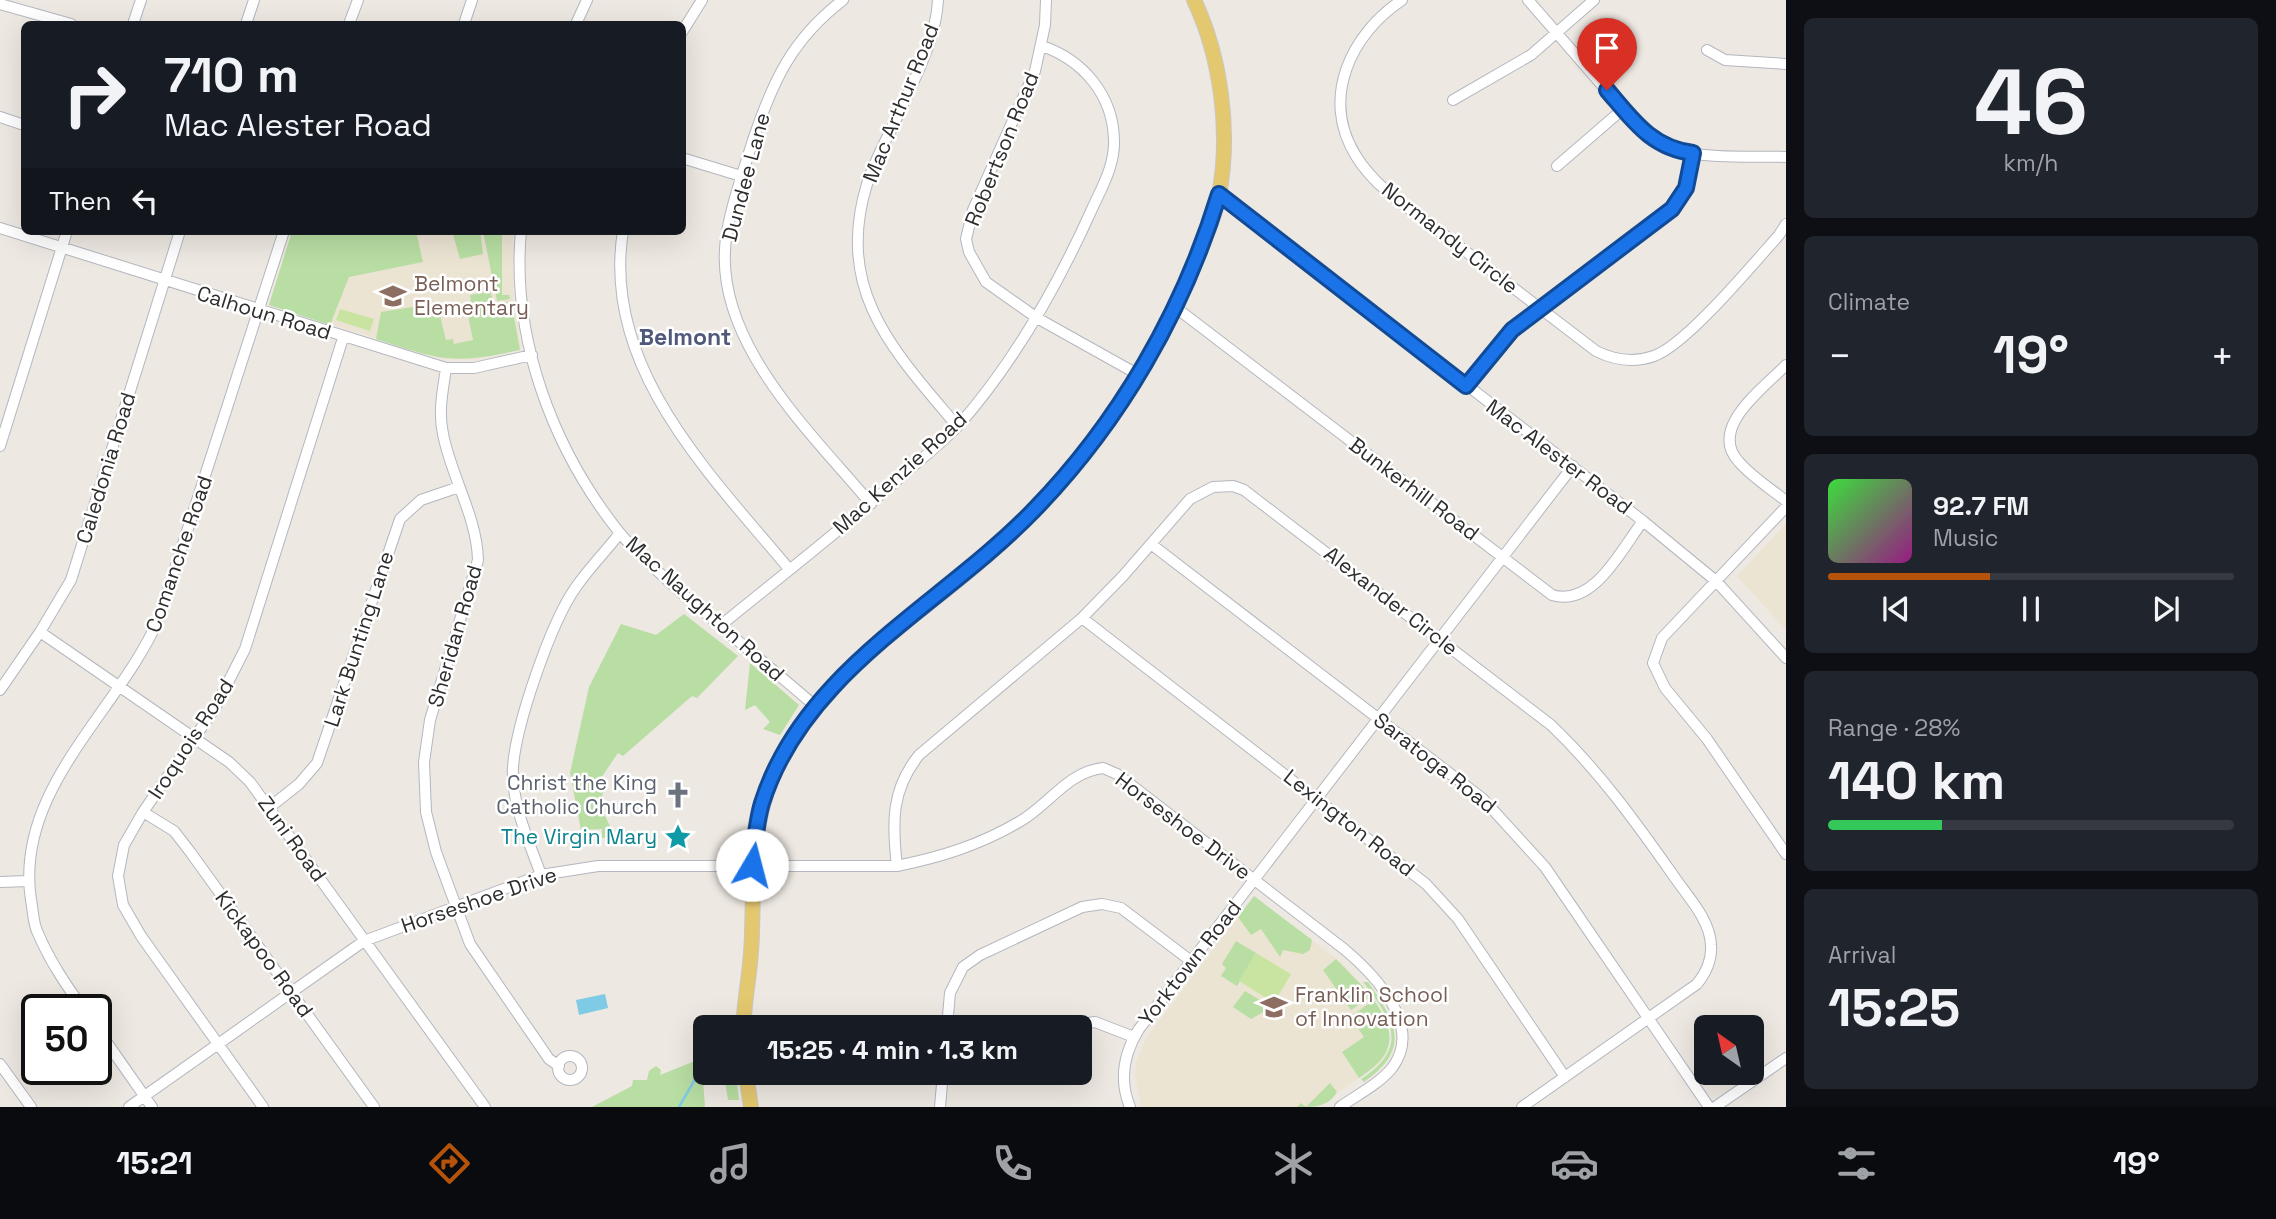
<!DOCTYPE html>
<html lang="en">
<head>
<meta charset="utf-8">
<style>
	:root { --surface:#171b24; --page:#20242c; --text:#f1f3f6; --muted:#9ea1a6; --line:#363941; --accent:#b45309 }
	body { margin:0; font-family:"Space Grotesk",sans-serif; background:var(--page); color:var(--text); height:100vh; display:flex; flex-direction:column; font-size:26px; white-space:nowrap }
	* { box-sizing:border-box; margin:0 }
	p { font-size:23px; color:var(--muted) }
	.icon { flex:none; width:38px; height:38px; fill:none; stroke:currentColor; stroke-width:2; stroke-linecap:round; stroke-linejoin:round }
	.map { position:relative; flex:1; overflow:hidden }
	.drawer { display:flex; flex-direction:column; gap:18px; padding:18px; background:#0d0f14; width:490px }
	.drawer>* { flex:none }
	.top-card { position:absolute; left:21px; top:21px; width:665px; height:214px; border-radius:10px; box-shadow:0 7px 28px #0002; background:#171b24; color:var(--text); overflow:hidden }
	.needle { width:46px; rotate:326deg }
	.tools { position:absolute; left:1694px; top:1015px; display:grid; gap:14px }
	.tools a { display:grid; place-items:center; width:70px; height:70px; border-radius:10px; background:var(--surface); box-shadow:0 7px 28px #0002; font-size:35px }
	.speed { position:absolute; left:21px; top:994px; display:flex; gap:14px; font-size:35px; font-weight:700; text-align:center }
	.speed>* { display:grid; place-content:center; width:91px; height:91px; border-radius:50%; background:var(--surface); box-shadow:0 7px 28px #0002; line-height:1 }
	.speed .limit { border:4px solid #111; border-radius:10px; background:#fff; color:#111 }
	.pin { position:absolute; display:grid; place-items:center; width:60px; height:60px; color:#fff; margin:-72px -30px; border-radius:50% 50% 50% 0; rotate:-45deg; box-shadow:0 0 7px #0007 }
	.pin .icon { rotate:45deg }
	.me { position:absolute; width:77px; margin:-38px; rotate:8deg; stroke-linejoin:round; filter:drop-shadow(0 0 5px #0008) }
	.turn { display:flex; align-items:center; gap:24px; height:147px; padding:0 28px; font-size:32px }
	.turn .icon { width:91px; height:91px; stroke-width:2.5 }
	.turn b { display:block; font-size:49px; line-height:60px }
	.then { display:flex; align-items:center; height:66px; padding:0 28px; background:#0003; gap:14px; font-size:26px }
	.big { font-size:52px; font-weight:700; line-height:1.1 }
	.drawer .card { flex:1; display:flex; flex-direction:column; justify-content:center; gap:10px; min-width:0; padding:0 24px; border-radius:10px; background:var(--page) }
	.drawer .dial { align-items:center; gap:0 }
	.dial b { font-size:91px; line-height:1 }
	.song { display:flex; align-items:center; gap:21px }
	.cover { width:84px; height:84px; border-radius:10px; background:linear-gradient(135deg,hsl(120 70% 55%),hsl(310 70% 35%)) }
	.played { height:7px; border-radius:4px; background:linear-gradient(90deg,var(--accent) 40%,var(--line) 40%) }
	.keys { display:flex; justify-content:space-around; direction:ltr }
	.heat { display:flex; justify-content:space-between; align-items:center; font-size:38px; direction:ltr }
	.charge { height:10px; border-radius:5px; background:linear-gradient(90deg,#34c759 28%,var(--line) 0) }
	.trip { position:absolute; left:693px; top:1015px; width:399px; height:70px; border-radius:10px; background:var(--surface); box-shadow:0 7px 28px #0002; font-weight:700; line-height:70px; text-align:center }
	.tab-bar { display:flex; height:112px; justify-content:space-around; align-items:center; background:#090b0e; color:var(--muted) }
	.tab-bar .icon { width:49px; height:49px }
	.tab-bar .on { color:var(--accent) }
	.tab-bar b { font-size:32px; color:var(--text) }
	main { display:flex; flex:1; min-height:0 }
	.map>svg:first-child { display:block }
	.education { fill:#ece4d3 }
	.green { fill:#b8dea3 }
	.pitch { fill:#c8e4a0 }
	.water { fill:#7fcae4 }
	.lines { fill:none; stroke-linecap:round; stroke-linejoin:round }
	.stream { stroke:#7fcae4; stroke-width:2.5 }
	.minor-casing { stroke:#b4b7bf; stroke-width:12 }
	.major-casing { stroke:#c8c8c8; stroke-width:16 }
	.minor { stroke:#fff; stroke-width:10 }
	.major { stroke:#e4c86f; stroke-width:14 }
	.route-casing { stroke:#114b97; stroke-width:18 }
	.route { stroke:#1a73e8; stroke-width:12 }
	.labels { text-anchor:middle; stroke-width:5; stroke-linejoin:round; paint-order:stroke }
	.street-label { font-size:21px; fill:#2d2d2d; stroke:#fff }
	.education-label { font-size:21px; fill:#785e54; stroke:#fff; text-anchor:start }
	.worship-label { font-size:21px; fill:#5b616d; stroke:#fff; text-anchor:end }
	.culture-label { font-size:21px; fill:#0d838f; stroke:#fff; text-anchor:end }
	.neighbourhood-label { font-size:23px; font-weight:bold; fill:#51597a; stroke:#fff }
</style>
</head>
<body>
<main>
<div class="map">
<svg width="1786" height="1107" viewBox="0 0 1786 1107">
	<rect width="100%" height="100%" fill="#ede8e1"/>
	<path class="education" d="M292 231H513V294L521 348 474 360 442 359 269 305Z
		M1786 524V630L1737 576Z
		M1254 896 1342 963 1364 987 1389 1025 1387 1053 1379 1064 1317 1107H1141L1135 1075 1136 1062 1146 1038Z"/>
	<path class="green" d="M292 231H416L423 262 349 277 330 325 269 305Z
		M452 231H480L483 254 460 259Z
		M483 231H502V295H509L510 299 497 301Z
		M490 291 492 298 489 304 472 307 470 295Z
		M511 301 520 350C454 365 439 360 376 339L381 312 437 303 446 340 453 339 454 344 473 340 467 311Z
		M684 614 738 656 697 698 692 696 623 756 618 753 599 781 605 785 600 805 615 837 602 838V829L581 830 570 773 589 687 621 624 656 635Z
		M750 663 799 705 780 735 763 729 770 722 755 705 745 710Z
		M1254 896 1312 940 1310 950 1303 954 1283 950 1280 957 1261 929 1251 935 1238 917Z
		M1236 941 1256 953 1237 986 1221 976 1226 968 1222 964Z
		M1336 959 1372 996 1351 1010 1323 970Z
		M1363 982H1368C1397 1023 1411 1049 1364 1082L1361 1079C1409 1048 1393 1020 1363 982Z
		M1245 991 1276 1010 1265 1011 1251 1019 1233 1007Z
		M1374 1000C1398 1035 1395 1055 1359 1078L1342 1052 1364 1037 1350 1017Z
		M705 1057V1073H736L739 1100H728L724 1076 703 1080 705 1107H592L632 1086 633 1080H647L649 1071 656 1066 661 1070 660 1075Z
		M1330 1083 1337 1092C1328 1107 1315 1107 1297 1107L1301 1103 1306 1107Z"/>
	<path class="pitch" d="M340 309 374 319 370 331 336 320Z
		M1256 953 1291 974 1274 1003 1239 981Z"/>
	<path class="water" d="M605 994 608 1008 579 1015 576 1000Z"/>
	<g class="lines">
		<path class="stream" d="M679 1107 705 1062"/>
		<g class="minor-casing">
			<path id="minor" d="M843 0C792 39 773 81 753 140 744 170 732 201 727 232 708 337 810 431 871 504
				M938 0C936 39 916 76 900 111 889 135 875 159 867 184 834 291 894 351 957 426
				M1046 0 1045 25 1035 71 973 210 966 239 969 252 986 282 1037 318 1139 375
				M1402 0C1351 34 1320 98 1356 156 1376 189 1413 211 1443 234 1494 273 1545 312 1596 351 1614 360 1634 363 1654 356 1686 345 1753 264 1779 235L1786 224
				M1528 0 1641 130C1676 164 1740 155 1786 157
				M0 4 71 24
				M133 24 141 0
				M246 24 254 0
				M349 24 358 0
				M464 24 472 0
				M576 24 587 0
				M682 32 702 0
				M1707 50 1725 60 1786 64
				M1453 100 1531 55 1594 0
				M0 117 24 125
				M682 158 741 176
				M1557 166 1623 109
				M1219 194 1643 521 1716 581 1786 658
				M0 228 446 368H474L532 355
				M521 231C511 338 553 449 619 532 638 555 662 575 684 595 727 632 771 668 814 705
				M623 231C601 367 710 474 789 569
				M1175 307 1552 595C1594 608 1622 548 1643 521
				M1786 365C1764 388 1707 428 1739 462 1752 477 1771 489 1786 501
				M446 368C443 390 438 411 443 434 451 476 477 517 478 560L430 720 424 762 426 812 436 852 470 944 549 1059 559 1066
				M1466 386 1512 330 1672 209 1687 188 1693 153
				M0 446 67 231
				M1786 507 1662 638 1653 663 1665 688 1707 739 1786 854
				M1151 544 1483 799 1545 867 1709 1107
				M1082 618 1426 884 1458 919 1565 1077
				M720 626C781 576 845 527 904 474 922 458 942 443 959 425 1015 361 1057 287 1092 209 1102 187 1115 165 1114 140 1113 95 1083 60 1042 46
				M40 632 229 762 250 782 485 1107
				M0 690 40 632 71 580 180 231
				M270 807 299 784 317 763 400 519 421 500 459 487
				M143 812 174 831 191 853 374 1107
				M897 866C892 823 891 790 919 755L1082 618 1123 576 1190 499 1213 487 1233 486 1244 490 1551 725C1599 771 1635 821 1673 875 1687 896 1710 919 1711 945 1712 960 1706 973 1697 984L1522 1107
				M541 875C529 841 511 804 513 767 516 724 551 622 576 587 589 568 606 551 620 533
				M0 882 29 881
				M84 1010C66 985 49 960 37 931 33 922 33 910 31 900 14 789 119 711 159 618L284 231
				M96 1027 152 1107
				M947 1027 950 993 963 967 980 955 1082 907 1102 904 1121 908 1191 961
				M1063 1027 1095 1022 1134 1037
				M558 1068a12 12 0 1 1 24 0a12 12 0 1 1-24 0Z
				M0 1064 31 1107
				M129 1107 364 941 541 875 598 866H897C941 857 980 845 1019 822 1049 805 1067 772 1103 768L1117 774 1344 949C1375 975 1424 1026 1392 1068 1379 1084 1357 1095 1340 1107
				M263 1107 141 936 123 905 118 876 124 845 143 812 215 708 245 649 343 338
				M940 1107 943 1073
				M1130 1107C1119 1080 1124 1053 1139 1029L1573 466
				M1715 1107 1786 1058"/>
		</g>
		<g class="major-casing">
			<path id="major" d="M743 1027C745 995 752 963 752 931 754 865 751 811 785 750 833 665 921 615 992 551 1079 474 1146 375 1192 268 1202 245 1214 220 1219 195 1231 132 1221 57 1194 0
				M746 1073 751 1107"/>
		</g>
		<use href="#minor" class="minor"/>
		<use href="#major" class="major"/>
	</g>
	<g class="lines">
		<g class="route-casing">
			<path id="route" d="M752 865C755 844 756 823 762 803 804 670 941 606 1033 511 1119 423 1183 312 1219 194L1466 386 1512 330 1672 209 1686 188 1693 153C1651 148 1632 119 1607 90"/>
		</g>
		<use href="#route" class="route"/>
	</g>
	<defs>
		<g id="school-bare" transform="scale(2.1)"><path d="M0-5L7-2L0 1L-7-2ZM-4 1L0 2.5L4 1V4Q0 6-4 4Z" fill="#8d6e63" stroke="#fff" stroke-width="2.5" paint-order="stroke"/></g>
		<g id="church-bare" transform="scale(2.1)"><path d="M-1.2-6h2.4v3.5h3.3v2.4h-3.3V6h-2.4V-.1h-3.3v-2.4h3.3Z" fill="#6b7280" stroke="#fff" stroke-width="2.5" paint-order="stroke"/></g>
		<g id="sight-bare" transform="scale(2.1)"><path d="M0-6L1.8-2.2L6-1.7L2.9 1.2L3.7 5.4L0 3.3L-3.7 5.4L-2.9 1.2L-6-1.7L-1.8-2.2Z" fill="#0f9aa8" stroke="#fff" stroke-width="2.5" paint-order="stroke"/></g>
	</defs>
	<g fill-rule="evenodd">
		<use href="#school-bare" x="393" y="296"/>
		<use href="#church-bare" x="678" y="795"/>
		<use href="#sight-bare" x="678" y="837"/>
		<use href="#school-bare" x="1274" y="1007"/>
	</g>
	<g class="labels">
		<g class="street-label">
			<text transform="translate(901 103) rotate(-68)" y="7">Mac Arthur Road</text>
			<text transform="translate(1002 149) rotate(-68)" y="7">Robertson Road</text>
			<text transform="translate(746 177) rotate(-75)" y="7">Dundee Lane</text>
			<text transform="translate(1450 238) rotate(38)" y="7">Normandy Circle</text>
			<text transform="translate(264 313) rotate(17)" y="7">Calhoun Road</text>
			<text transform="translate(1559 457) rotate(37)" y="7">Mac Alester Road</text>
			<text transform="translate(106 468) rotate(-73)" y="7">Caledonia Road</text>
			<text transform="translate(900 473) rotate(-42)" y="7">Mac Kenzie Road</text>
			<text transform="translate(1414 489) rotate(37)" y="7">Bunkerhill Road</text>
			<text transform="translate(179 554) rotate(-71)" y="7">Comanche Road</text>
			<text transform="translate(1391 601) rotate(38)" y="7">Alexander Circle</text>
			<text transform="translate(705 609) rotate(42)" y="7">Mac Naughton Road</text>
			<text transform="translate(455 636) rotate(-74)" y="7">Sheridan Road</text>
			<text transform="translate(359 639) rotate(-72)" y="7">Lark Bunting Lane</text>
			<text transform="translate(191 739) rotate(-57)" y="7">Iroquois Road</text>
			<text transform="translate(1435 763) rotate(38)" y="7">Saratoga Road</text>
			<text transform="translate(1349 823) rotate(38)" y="7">Lexington Road</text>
			<text transform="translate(1183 826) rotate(37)" y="7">Horseshoe Drive</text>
			<text transform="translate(292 839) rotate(54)" y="7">Zuni Road</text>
			<text transform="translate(479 900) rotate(-19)" y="7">Horseshoe Drive</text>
			<text transform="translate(264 954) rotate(54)" y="7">Kickapoo Road</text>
			<text transform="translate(1190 963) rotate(-52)" y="7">Yorktown Road</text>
		</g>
		<g class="education-label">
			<text x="414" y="291">Belmont<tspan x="414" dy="24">Elementary</tspan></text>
			<text x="1295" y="1002">Franklin School<tspan x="1295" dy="24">of Innovation</tspan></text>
		</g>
		<g class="worship-label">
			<text x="657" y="790">Christ the King<tspan x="657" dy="24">Catholic Church</tspan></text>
		</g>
		<g class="culture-label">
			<text x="657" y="844">The Virgin Mary</text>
		</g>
		<g class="neighbourhood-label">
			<text x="685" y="345">Belmont</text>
		</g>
	</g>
</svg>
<div class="tools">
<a><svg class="needle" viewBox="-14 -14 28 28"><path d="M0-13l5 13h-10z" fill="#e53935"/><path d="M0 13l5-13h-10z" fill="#9ea1a6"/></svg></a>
</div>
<div class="speed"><div class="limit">50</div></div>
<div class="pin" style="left:1607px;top:90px;background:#d93025"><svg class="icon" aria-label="arrive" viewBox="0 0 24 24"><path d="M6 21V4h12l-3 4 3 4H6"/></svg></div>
<svg class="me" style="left:752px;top:865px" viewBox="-20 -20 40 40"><circle r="19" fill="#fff"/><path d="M0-13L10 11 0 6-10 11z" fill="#1a73e8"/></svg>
<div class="trip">15:25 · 4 min · 1.3 km</div>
<div class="top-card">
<div class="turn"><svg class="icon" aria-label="right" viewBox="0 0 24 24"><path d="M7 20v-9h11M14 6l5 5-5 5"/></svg><div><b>710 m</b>Mac Alester Road</div></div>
<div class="then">Then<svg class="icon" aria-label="left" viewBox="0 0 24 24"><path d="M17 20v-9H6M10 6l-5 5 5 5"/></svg></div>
</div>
</div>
<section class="drawer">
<div class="card dial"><b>46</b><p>km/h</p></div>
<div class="card"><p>Climate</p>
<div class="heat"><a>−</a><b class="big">19°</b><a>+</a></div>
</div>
<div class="card">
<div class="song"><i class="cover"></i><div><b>92.7 FM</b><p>Music</p></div></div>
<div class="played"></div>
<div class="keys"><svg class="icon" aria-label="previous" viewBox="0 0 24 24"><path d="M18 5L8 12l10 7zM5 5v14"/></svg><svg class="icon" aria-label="pause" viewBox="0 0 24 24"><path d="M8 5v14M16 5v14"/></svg><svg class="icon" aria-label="next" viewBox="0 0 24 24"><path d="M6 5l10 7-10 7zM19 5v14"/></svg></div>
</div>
<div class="card"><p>Range · 28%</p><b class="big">140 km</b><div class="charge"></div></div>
<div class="card"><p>Arrival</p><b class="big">15:25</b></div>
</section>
</main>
<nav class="tab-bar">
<b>15:21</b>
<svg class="icon on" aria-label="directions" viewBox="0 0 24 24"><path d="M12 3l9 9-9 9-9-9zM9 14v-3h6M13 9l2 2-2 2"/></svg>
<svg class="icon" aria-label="music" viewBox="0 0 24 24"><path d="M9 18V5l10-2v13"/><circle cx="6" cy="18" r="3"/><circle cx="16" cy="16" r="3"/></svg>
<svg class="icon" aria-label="phone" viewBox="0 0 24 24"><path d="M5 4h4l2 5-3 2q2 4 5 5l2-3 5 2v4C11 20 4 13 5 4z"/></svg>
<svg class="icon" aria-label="climate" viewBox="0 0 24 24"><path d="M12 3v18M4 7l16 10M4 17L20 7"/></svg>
<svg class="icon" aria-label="car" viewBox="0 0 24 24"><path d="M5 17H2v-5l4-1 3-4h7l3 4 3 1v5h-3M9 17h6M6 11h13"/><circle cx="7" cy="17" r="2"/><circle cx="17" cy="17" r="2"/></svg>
<svg class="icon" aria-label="filters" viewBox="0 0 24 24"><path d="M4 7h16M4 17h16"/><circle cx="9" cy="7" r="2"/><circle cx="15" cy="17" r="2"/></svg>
<b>19°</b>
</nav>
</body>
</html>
